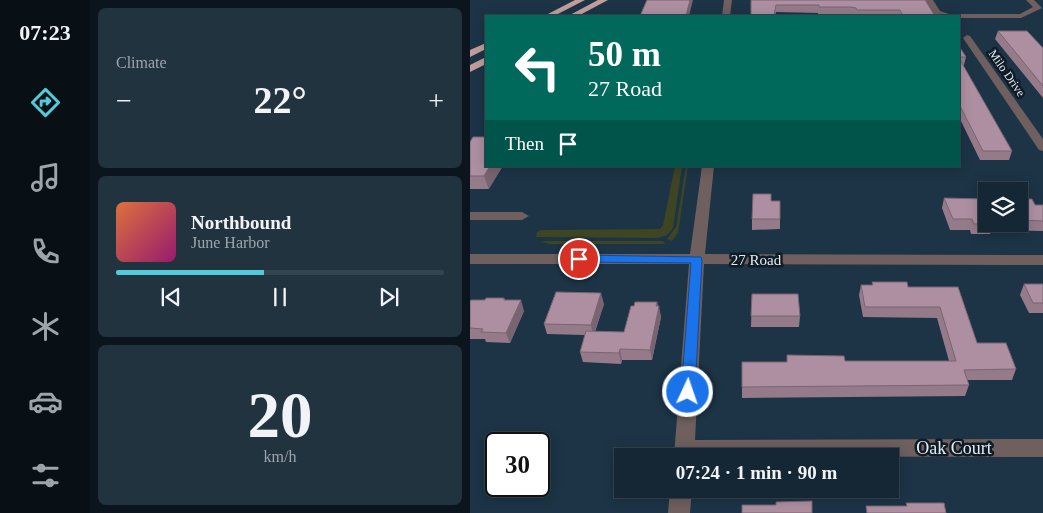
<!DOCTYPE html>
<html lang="en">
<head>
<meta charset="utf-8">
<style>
	:root { --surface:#152734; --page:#223340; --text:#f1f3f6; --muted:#9da5ac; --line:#34444f; --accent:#53cadc }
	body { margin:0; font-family:"Times New Roman",serif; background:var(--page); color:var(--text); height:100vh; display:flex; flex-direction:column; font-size:19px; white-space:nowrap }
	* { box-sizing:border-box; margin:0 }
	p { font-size:16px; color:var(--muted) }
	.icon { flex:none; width:28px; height:28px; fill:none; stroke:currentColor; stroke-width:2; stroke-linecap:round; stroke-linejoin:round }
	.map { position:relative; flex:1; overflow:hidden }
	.sheet { display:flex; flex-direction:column; gap:8px; padding:8px; background:#0c151d; width:380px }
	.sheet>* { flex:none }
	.hud { position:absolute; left:15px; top:15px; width:475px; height:152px; border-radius:0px; box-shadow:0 2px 12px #0003,0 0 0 1px var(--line); background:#00695c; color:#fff; overflow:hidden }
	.buttons { position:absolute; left:508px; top:182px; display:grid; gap:10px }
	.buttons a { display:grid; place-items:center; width:50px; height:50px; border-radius:0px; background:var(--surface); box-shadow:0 2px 12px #0003,0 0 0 1px var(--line); font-size:25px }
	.speed { position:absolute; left:15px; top:432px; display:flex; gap:10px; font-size:25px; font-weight:700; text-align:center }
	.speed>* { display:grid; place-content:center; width:65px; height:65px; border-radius:50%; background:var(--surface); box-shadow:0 2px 12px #0003,0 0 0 1px var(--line); line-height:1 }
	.speed .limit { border:2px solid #111; border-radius:8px; background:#fff; color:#111 }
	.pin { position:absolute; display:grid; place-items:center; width:42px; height:42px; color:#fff; margin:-21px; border:2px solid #fff; border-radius:50%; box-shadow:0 1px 5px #0007 }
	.me { position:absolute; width:55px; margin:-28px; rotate:3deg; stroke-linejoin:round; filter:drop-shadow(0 0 4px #0008) }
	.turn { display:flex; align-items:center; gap:18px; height:105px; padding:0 20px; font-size:22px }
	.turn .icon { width:65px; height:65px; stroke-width:2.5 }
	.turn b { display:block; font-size:35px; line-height:42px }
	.then { display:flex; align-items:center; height:48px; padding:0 20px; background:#0003; gap:10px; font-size:19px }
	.big { font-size:38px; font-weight:600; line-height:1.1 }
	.sheet .tile { flex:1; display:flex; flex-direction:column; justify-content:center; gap:8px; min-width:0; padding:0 18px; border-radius:8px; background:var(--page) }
	.sheet .dial { align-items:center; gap:0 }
	.dial b { font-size:65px; line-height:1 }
	.song { display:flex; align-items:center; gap:15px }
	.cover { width:60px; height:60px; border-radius:8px; background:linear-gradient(135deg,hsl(20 70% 55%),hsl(320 70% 35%)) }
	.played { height:5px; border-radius:2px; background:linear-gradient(90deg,var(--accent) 45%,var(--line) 45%) }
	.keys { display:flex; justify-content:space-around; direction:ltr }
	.heat { display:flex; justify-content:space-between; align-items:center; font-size:28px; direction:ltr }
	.trip { position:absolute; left:144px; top:448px; width:285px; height:50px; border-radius:0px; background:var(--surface); box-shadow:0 2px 12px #0003,0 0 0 1px var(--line); font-weight:600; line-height:50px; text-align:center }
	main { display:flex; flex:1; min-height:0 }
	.dock { display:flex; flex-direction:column; width:90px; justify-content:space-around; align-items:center; background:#081015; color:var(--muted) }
	.dock .icon { width:35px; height:35px }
	.dock .selected { color:var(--accent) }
	.dock b { font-size:22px; color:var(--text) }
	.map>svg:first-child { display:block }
	.green { fill:#3d4522 }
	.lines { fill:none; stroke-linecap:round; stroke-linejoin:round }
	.minor { fill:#6f5f5e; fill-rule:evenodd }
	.highway { fill:#c29d9b; fill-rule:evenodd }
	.wall { fill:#957b8a }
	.shaded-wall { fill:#796471 }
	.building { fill:#ad8fa1; stroke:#796471 }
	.route { fill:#1a73e8; stroke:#114b97 }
	.labels { text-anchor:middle; stroke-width:5; stroke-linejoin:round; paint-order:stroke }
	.far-street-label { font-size:12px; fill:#dfedf8; stroke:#101b23 }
	.street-label { font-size:15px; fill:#dfedf8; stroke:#101b23 }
	.near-street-label { font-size:18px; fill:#dfedf8; stroke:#101b23 }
</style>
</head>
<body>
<main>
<nav class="dock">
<b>07:23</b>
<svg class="icon selected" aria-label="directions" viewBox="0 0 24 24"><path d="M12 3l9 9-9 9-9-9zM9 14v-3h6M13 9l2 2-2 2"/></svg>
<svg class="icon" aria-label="music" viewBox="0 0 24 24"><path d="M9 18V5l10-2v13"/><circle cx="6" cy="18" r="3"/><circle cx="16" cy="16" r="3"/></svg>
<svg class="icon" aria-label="phone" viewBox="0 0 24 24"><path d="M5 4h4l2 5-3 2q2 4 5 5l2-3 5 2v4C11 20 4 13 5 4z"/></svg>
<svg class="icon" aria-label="climate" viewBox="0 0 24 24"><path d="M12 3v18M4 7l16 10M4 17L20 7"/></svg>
<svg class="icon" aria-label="car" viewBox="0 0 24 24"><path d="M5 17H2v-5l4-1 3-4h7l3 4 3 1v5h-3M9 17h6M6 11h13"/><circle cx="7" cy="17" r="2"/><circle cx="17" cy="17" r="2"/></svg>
<svg class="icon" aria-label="filters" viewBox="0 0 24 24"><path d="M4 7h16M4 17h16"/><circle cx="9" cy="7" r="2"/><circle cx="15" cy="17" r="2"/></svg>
</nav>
<section class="sheet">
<div class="tile"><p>Climate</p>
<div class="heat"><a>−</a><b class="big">22°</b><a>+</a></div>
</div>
<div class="tile">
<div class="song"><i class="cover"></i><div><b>Northbound</b><p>June Harbor</p></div></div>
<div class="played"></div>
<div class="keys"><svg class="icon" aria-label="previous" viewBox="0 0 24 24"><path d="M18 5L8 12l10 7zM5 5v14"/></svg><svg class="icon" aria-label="pause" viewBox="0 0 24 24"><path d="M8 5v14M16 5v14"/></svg><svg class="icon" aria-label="next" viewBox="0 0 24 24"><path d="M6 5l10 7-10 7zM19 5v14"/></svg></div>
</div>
<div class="tile dial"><b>20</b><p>km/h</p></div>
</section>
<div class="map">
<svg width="573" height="513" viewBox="0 0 573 513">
	<rect width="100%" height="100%" fill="#1c3446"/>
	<path class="green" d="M205 166H212L203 228 197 235 188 238 66 237 67 232 71 230 190 229 193 225Z
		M216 166H218L208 233 202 241 197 239 206 227Z
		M76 241H193L195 244H80L70 242Z"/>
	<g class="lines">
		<path class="minor" d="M254 0H262L260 16H252Z
			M455 0H463L470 11 485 16 489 14H550L563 7 556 0H564L572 8 551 18H489V16L464 15Z
			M497 35 500 36 573 139V151L569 150 493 38Z
			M232 166H244L235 254 573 255V265L234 264 225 440 573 439V457L204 456 219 264H0V254H220Z
			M0 212H52L59 216 52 220H0Z
			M200 489H222L220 513H198Z"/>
		<path class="highway" d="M105 0H115L84 16H74Z
			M128 0H138L108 16H98Z
			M16 43V49L0 57V50Z
			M16 57V64L0 72V65Z"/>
	</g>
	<path class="wall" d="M281 0H455L465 16H386V15L380 14H348V13L306 12 305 16H281Z
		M528 31 573 48V98L525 39Z
		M489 46 496 57 494 65H493L542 151 539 160H510L489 117Z
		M3 137 19 189H0V142Z
		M474 198 516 224H549V199L565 205H573V231L521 230 520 234H501L500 230H480L472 208Z
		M301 201 310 219V229L282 230V219Z
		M402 282 438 287H488L507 343 546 369 542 380H497L499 385 495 396 272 398V362H317V355L375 361H479L467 318 393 317 389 295 391 285H402Z
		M554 284H573V313H559L550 295Z
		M282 294 330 316 329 327H281Z
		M34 298 35 300 54 311 40 343 16 342 15 339H0V301Z
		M187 302 191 317 182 360H152L151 364 113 362 110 352 115 335 77 334 74 324 134 304 125 332H154L164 306Z"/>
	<path class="shaded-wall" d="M220 0H223L219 16H216Z
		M20 166H33L19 189 14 176Z
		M131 293 134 304 123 336 121 325Z
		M51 300 54 311 40 343 36 333Z
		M187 302 188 310 189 306 191 317 182 360 180 350Z
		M150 349 152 360 151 364 149 353Z"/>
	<path class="building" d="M177 0H220L216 16H170Z
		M281 0H455L465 16H433L430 10H387L386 8 380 7H349V5H306L304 15H281Z
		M528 31H557L573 48V86Z
		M489 46 496 57H489Z
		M489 58 542 151H513L489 104Z
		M3 137H16V166H20L14 176H0V142Z
		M283 194H301V201H310V219H282Z
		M474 198 516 199V224H523H504L502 219H483Z
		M549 199H562L565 205H573V221L549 220Z
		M402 282H437L438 287H488L507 343H536L546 369 494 370 499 385 272 387V362H317V355L374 356 375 361H486L470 307H395L391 285H403Z
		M554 284H573V303H563Z
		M86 292 131 293 121 325 74 324Z
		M282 294H328L330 316H281Z
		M16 298H34V300H51L36 333 11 332 13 329 0 328V301L1 300H15Z
		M165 302H187L186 306H189L180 350 150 349 149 353 110 352 116 331 154 332 161 306H164Z
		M342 501V513H272V505H306V502Z
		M436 503H474L476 513H397L396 506H437Z"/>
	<path class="route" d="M109 255 231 257 232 260 225 392 223 396 218 398 213 396 211 392 221 263 105 262 103 259 105 256Z"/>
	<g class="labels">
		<g class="far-street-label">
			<text transform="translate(537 73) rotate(55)" y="4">Milo Drive</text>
		</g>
		<g class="street-label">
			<text x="286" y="265">27 Road</text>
		</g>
		<g class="near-street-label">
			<text x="484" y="454">Oak Court</text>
		</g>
	</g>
</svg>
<div class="buttons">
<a><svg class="icon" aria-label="layers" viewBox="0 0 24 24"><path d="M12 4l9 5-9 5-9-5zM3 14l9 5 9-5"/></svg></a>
</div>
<div class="speed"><div class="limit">30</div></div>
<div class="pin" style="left:109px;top:259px;background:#d93025"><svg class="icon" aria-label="arrive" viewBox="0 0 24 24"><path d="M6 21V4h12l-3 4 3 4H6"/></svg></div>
<svg class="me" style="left:218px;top:392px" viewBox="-20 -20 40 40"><circle r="17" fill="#1a73e8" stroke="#fff" stroke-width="3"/><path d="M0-11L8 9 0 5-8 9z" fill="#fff"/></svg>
<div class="trip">07:24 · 1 min · 90 m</div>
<div class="hud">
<div class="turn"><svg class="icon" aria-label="left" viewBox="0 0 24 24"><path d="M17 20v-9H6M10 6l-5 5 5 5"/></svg><div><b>50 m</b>27 Road</div></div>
<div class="then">Then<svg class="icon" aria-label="arrive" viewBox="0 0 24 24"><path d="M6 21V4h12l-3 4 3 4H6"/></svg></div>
</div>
</div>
</main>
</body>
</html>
